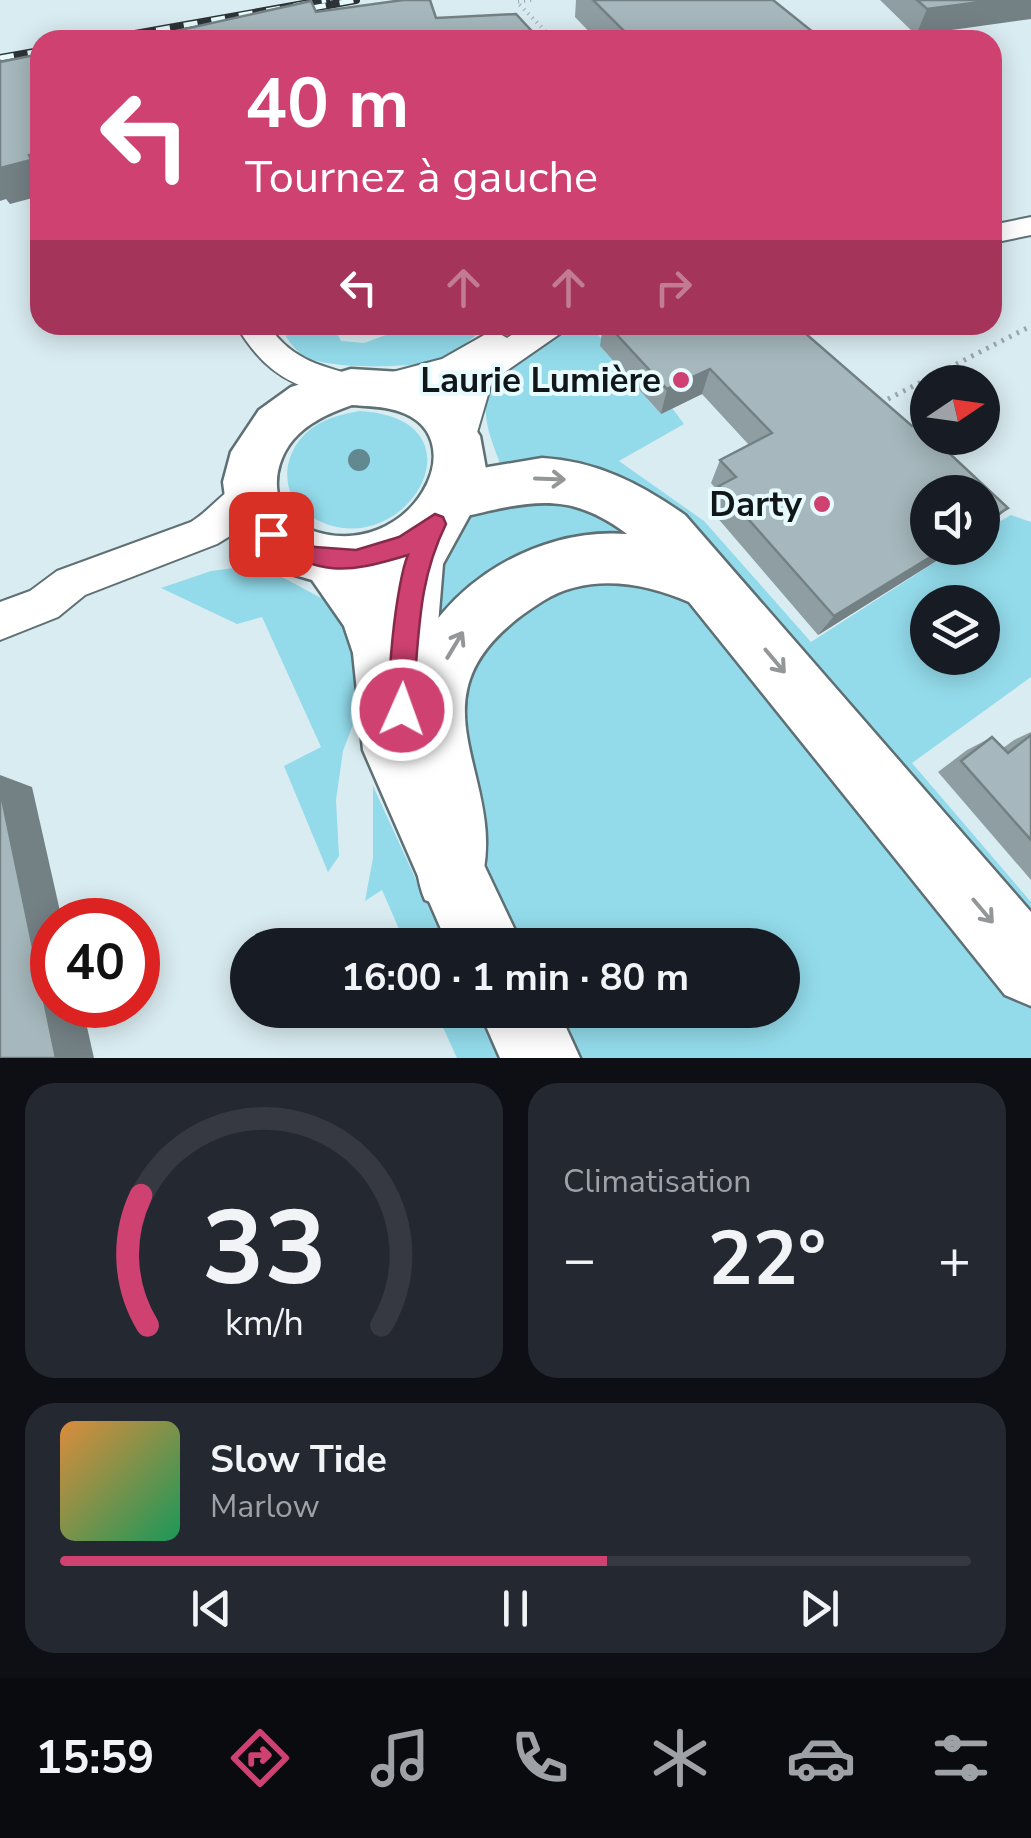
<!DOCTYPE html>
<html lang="fr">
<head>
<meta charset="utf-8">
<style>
	:root { --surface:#171b24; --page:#242831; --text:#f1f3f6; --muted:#9ea1a6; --line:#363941; --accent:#ce4171 }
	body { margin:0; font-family:"Nunito Sans",sans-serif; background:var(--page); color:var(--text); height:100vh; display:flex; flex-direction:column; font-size:38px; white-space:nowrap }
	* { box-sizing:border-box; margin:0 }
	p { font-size:32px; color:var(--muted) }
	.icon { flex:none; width:55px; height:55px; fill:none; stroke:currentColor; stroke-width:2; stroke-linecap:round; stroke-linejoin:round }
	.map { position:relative; height:1058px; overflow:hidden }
	.details { display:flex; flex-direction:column; gap:25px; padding:25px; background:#0d0f14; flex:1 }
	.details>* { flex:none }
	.banner { position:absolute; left:30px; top:30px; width:972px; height:305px; border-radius:30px; box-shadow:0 5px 25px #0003; background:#ce4171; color:#fff; overflow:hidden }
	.needle { width:65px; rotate:77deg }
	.controls { position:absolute; left:910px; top:365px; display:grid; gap:20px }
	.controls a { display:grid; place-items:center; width:90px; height:90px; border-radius:50%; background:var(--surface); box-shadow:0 5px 25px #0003; font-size:50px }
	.speed { position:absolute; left:30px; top:898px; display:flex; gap:20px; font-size:50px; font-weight:700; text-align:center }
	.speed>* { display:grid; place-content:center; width:130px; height:130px; border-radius:50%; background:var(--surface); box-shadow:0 5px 25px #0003; line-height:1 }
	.speed .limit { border:15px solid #d22; background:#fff; color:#111 }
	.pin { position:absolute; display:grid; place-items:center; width:85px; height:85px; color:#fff; margin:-42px; border-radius:20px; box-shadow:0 5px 15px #0006 }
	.me { position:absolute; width:110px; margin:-55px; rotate:2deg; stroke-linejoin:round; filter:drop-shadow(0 0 8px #0008) }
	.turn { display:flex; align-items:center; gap:35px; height:210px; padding:0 50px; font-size:45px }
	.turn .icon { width:130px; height:130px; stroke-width:2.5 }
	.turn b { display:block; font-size:70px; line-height:85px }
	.lanes { display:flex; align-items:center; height:95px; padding:0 50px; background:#0003; justify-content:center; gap:50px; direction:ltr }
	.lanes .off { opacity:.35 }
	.big { font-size:75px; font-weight:700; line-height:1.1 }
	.details .tile { flex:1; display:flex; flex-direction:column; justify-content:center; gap:15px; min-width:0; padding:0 35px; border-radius:30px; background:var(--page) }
	.details .dial { align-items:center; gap:0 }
	.dial svg { height:260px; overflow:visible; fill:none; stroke:var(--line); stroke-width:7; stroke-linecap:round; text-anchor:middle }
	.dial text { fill:var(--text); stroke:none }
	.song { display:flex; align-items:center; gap:30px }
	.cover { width:120px; height:120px; border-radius:15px; background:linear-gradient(135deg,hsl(30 70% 55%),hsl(150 70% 35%)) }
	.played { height:10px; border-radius:5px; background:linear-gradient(90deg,var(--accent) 60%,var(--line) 60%) }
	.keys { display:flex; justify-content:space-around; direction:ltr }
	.heat { display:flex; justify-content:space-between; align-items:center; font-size:55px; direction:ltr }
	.details .tiles { flex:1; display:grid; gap:25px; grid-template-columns:1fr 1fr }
	.tile:last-child { grid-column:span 2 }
	.trip { position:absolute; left:230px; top:928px; width:570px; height:100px; border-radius:50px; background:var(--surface); box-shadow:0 5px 25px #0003; font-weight:700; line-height:100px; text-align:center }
	.dock { display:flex; height:160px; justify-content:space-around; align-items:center; background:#090b0e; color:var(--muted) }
	.dock .icon { width:70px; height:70px }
	.dock .selected { color:var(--accent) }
	.dock b { font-size:45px; color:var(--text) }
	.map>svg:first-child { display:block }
	.green { fill:#93dbeb; fill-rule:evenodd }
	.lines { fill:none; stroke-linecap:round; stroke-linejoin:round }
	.street-casing { stroke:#5f7074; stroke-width:4 }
	.secondary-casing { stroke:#5f7074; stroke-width:5 }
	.highway-casing { stroke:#5f7074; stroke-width:5 }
	.path-far1 { stroke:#99a8ac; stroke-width:4; stroke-dasharray:1 5; stroke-linecap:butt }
	.path { stroke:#99a8ac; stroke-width:5; stroke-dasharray:2.5 6; stroke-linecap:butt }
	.street { fill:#fff; fill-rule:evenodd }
	.secondary { fill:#fff; fill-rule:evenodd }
	.highway { fill:#fff; fill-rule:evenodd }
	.rail-casing { stroke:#2c3336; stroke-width:8 }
	.rail { stroke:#e7fafe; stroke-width:5; stroke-dasharray:14; stroke-linecap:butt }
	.tree { fill:#628890 }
	.wall { fill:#8f9ea3 }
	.shaded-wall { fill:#748184 }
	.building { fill:#a6b8bd; stroke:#748184; stroke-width:2.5 }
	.oneway { stroke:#949798 }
	.route { fill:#ce4171; stroke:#862a49; stroke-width:2.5 }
	.poi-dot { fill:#ce4171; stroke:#e7fafe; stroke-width:4 }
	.labels { text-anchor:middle; stroke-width:8; stroke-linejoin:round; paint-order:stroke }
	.poi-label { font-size:35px; font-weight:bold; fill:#111719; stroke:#e7fafe; text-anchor:end }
</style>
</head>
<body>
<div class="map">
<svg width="1031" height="1058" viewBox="0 0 1031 1058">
	<rect width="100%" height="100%" fill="#d9ecf1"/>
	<path class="green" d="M280 325H333L341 341 364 343 413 325H489C475 335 460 350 444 358 421 369 326 370 304 356 293 349 285 336 280 325Z
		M588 325 606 343 601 347 661 414 672 408 684 424 619 461 704 521 811 642 957 548H982L983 531 1011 515 1031 522V677L912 763 1031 902V939L701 543 501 466C494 447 484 425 486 405 491 366 556 335 588 325ZM928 602H982V658H928Z
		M359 411C492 418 405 567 315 519 276 498 280 449 315 426 329 417 344 414 359 411Z
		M597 488 1031 969V1058H541L517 1010H782V945H485L404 739 446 511Z
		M242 567 276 574 344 610 362 681 357 714 343 751 336 800 339 856 328 872 284 766 321 747 262 617 237 624 161 588 211 571Z
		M373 786 446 945H406L382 890 365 901 373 858Z
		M435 1010H476L498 1058H457Z"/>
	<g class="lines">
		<g class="street-casing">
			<path id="street" d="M1031 217V235L992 243V225Z
				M236 325H268C293 362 323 366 363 378L366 385 370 378 442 359 493 330 507 338 527 325H566L561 333 492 381 471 453 459 457 447 453 442 443 457 379 382 400 370 396 366 389 363 396C349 400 337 397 323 393 281 382 258 362 236 325Z
				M249 479 262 483 267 494 235 533 217 544 85 595 58 617 0 640V602L30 591 57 571 191 522C212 509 226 487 249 479Z"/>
		</g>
		<g class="secondary-casing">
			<path id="secondary" d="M351 369 401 372 453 395 480 436 486 469 477 502 443 564 433 685 421 707 427 745 522 945H448L363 750 353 653 344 626 312 580 281 571 251 553 227 512 223 482 231 452 259 410 291 387ZM352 405C364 406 378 406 390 409 485 429 410 569 308 529 270 514 269 469 293 440 308 422 330 413 352 405Z
				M479 1010H558L580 1058H500Z"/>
		</g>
		<g class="highway-casing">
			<path id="highway" d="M542 458C597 461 641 484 685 515L1031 912V1006L1005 995 689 602C643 582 588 573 543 601 385 699 524 780 475 900L450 910 425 900C412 869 418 842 415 809 411 771 394 734 402 695 422 596 529 526 627 534 579 498 545 498 488 511 467 516 455 520 435 513L427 497 435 481 488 467Z"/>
		</g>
		<path class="path-far1" d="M531 0 517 2 554 40"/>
		<path class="path" d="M888 399 1031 326"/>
		<use href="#street" class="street"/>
		<use href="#secondary" class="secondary"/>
		<use href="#highway" class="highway"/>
		<g class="rail-casing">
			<path id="rail" d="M312 8 356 0
				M101 40 326 0
				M0 58 40 51"/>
		</g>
		<use href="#rail" class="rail"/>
	</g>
	<circle class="tree" cx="359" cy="460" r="11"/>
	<path class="wall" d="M576 0H773L813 32 810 40H597L575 17Z
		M880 0H1031L916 35Z
		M603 325H800V329L1008 508 982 531V492L928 548H957L818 635 709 508 717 490 711 483 720 460 749 445 702 394 661 414 600 346Z
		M1031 732V880L938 772 967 750 992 737 1003 748 1014 740Z"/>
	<path class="shaded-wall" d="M995 0H1031V19L916 35 927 9Z
		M813 32 810 40H779Z
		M40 152V196L10 204 6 199 0 201V168L29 155Z
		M710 369 702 394 661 414 667 389Z
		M1008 508 982 531V524Z
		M945 548H957L818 635 834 616Z
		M0 775 32 787 62 920H52V1005H82L94 1058H56L0 789Z"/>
	<path class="building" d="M403 0H430L436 18 516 14 540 40H166L162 34 311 1 316 12Z
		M593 0H773L813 32 779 40H633Z
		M917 0H995L927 9Z
		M40 54V152L29 155 31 160 0 168V62Z
		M608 325H800L798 327 912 426 917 423 928 433V438H933L1008 508 982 524V492H928V548H945L834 616 719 486 736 477 720 460 772 433 710 369 667 389Z
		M1031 735V840L961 761 992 737 1008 753Z
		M0 789 56 1058H0Z"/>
	<defs><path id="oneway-shaft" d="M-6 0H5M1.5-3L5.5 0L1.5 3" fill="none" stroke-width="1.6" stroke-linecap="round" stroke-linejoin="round" transform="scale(2.5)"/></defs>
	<g class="oneway">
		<use href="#oneway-shaft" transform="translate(550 479) rotate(2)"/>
		<use href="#oneway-shaft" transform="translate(455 645) rotate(-59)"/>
		<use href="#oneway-shaft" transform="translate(775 661) rotate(50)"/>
		<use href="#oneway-shaft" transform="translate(983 911) rotate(50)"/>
	</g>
	<path class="route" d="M435 514 443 517 446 524C423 571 420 612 416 664 414 682 418 702 411 719L402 723 393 719C383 697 397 578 408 555 342 575 323 575 263 541L260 534 263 527 271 524 315 547 356 550 399 537Z"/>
	<g class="poi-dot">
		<circle cx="681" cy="380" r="10"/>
		<circle cx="822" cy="504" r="10"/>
	</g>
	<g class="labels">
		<g class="poi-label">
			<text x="661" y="392">Laurie Lumière</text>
			<text x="802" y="516">Darty</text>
		</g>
	</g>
</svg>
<div class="controls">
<a><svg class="needle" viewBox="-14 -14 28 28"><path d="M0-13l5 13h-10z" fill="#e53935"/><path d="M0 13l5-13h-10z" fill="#9ea1a6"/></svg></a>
<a><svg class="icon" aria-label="sound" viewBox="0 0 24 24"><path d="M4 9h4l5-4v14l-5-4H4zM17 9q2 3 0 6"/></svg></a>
<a><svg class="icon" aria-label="layers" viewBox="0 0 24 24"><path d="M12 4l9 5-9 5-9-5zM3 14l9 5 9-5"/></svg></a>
</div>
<div class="speed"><div class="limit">40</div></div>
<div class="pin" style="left:271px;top:534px;background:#d93025"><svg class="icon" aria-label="arrive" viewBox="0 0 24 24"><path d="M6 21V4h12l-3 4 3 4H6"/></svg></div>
<svg class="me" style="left:402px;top:710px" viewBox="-20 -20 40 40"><circle r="17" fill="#ce4171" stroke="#fff" stroke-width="3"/><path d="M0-11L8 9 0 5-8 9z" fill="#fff"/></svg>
<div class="trip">16:00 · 1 min · 80 m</div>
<div class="banner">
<div class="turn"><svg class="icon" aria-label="left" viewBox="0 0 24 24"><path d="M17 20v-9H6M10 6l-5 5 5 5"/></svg><div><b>40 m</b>Tournez à gauche</div></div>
<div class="lanes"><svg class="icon" aria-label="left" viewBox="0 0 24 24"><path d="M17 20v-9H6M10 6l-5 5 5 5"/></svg><svg class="icon off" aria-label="ahead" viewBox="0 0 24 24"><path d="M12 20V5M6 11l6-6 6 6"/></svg><svg class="icon off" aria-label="ahead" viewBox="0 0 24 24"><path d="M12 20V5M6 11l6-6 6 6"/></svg><svg class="icon off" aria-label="right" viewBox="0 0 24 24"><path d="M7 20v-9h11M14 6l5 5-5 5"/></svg></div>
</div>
</div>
<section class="details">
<div class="tiles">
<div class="tile dial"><svg viewBox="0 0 100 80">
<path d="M14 69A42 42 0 1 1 86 69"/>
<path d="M14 69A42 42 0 0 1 12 29" stroke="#ce4171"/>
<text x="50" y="56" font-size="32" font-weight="700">33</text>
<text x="50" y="72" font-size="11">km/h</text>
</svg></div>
<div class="tile"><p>Climatisation</p>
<div class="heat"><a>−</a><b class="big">22°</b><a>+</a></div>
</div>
<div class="tile">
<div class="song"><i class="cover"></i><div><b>Slow Tide</b><p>Marlow</p></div></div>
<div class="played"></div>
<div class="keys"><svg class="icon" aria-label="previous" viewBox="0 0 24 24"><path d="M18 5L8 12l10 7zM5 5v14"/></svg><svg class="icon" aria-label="pause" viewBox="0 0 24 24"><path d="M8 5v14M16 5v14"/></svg><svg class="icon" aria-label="next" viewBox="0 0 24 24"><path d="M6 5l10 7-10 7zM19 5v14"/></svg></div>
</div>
</div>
</section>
<nav class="dock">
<b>15:59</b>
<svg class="icon selected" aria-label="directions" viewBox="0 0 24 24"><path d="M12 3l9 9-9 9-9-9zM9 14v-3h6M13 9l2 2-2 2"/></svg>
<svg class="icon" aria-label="music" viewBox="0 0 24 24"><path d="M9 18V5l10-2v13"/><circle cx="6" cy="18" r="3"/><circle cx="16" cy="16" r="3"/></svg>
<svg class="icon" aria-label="phone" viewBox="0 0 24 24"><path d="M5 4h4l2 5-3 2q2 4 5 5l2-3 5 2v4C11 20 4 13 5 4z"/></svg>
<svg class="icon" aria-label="climate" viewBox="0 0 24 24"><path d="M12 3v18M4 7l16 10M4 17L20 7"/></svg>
<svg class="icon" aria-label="car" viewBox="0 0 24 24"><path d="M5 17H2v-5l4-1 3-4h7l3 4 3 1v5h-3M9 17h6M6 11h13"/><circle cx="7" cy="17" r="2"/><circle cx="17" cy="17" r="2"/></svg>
<svg class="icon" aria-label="filters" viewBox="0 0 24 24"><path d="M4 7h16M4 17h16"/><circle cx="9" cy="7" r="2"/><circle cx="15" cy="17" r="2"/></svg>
</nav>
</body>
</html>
